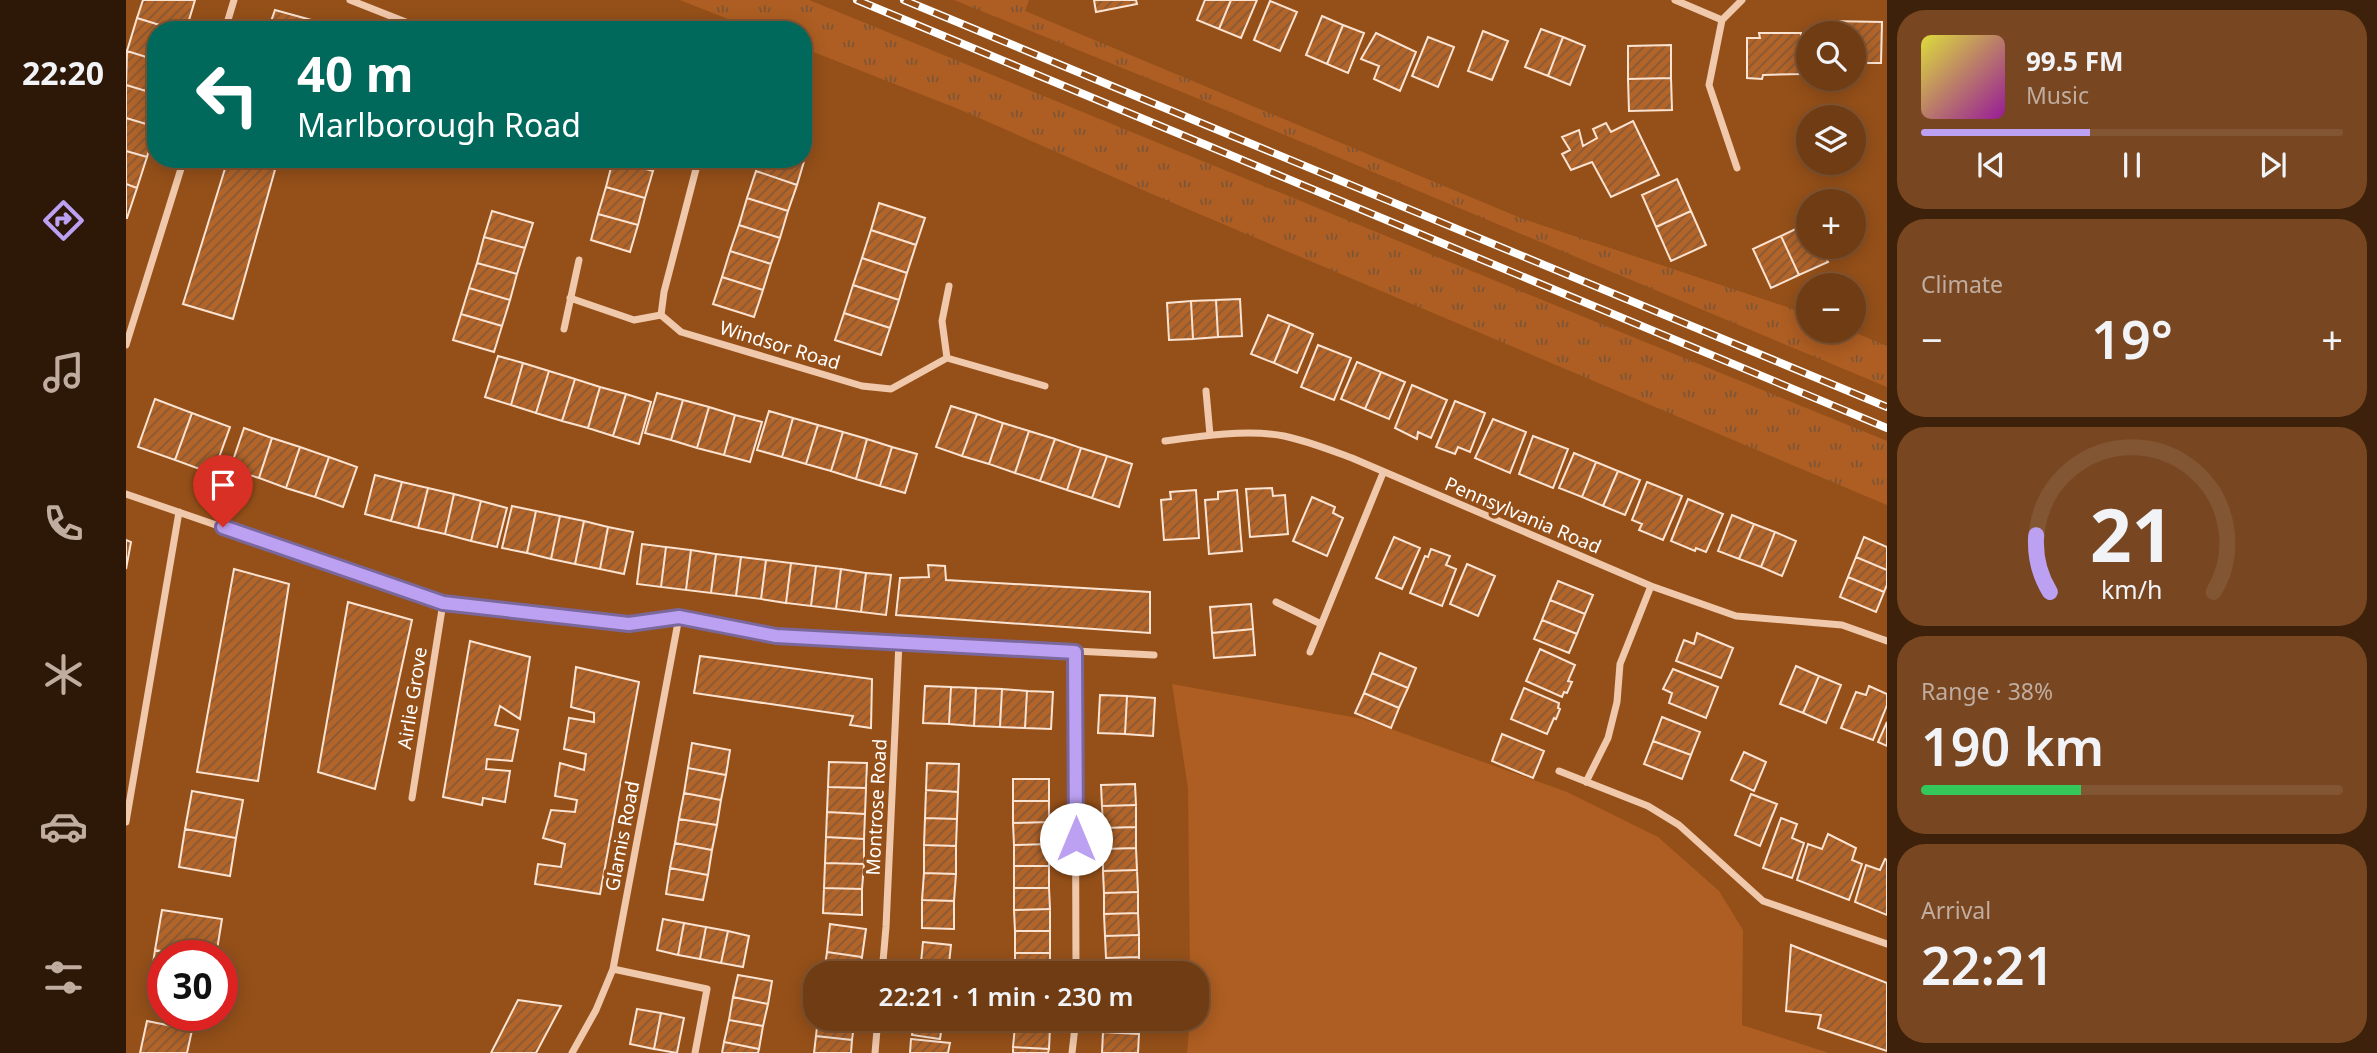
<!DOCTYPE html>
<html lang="en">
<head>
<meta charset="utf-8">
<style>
	:root { --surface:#703c13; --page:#784721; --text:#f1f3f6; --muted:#c0ada0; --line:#825633; --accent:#bca0f2 }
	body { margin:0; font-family:"Noto Sans",sans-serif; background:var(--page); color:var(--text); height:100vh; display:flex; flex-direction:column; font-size:26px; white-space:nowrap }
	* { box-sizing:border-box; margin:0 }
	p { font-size:23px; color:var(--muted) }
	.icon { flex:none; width:38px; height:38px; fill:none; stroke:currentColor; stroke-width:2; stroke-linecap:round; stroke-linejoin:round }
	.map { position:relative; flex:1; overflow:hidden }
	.sheet { display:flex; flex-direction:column; gap:10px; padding:10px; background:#3e210a; width:490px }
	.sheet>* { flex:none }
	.top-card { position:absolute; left:21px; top:21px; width:665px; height:147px; border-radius:28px; box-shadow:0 4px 18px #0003,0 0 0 2px var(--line); background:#00695c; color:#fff; overflow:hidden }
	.tools { position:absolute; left:1670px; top:21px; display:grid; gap:14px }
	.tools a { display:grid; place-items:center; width:70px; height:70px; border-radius:50%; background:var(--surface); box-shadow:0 4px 18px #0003,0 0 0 2px var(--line); font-size:35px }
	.speed { position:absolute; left:21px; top:940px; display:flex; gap:14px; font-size:35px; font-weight:700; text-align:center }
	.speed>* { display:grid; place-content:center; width:91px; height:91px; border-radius:50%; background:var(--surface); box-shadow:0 4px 18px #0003,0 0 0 2px var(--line); line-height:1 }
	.speed .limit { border:10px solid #d22; background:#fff; color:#111 }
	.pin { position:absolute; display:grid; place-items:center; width:60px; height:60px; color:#fff; margin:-72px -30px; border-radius:50% 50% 50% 0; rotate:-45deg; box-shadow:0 0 7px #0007 }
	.pin .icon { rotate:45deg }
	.me { position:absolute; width:77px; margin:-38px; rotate:0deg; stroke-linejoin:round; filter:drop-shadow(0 0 5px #0008) }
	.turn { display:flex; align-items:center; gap:24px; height:147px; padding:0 35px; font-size:32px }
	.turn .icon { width:91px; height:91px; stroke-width:2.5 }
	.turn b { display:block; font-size:49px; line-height:60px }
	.big { font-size:52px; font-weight:600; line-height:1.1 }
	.sheet .widget { flex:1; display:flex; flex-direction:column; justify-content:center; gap:10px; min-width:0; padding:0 24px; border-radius:28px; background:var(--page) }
	.sheet .dial { align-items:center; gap:0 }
	.dial svg { height:182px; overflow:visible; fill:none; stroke:var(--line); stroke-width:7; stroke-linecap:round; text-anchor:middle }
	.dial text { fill:var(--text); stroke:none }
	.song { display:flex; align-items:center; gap:21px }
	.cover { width:84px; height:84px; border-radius:10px; background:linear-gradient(135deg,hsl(60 70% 55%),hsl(300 70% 35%)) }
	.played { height:7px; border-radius:4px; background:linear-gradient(90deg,var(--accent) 40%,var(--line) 40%) }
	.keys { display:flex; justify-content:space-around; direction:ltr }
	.heat { display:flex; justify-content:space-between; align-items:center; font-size:38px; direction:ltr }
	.charge { height:10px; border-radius:5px; background:linear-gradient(90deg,#34c759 38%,var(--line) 0) }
	.trip { position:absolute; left:677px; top:961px; width:406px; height:70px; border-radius:28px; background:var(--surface); box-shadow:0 4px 18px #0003,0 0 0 2px var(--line); font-weight:600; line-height:70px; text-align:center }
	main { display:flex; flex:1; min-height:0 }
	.menu { display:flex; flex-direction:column; width:126px; justify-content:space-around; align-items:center; background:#2d1808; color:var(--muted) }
	.menu .icon { width:49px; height:49px }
	.menu .on { color:var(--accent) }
	.menu b { font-size:32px; color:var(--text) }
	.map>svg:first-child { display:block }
	.grass { fill:url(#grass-tufts) }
	.garden { fill:#ae5e22 }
	.building { fill:url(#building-hatch); stroke:#fbe3d2; stroke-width:2 }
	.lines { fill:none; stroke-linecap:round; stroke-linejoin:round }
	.minor { stroke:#f0c8ab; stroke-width:7 }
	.rail-casing { stroke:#fff; stroke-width:8 }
	.rail { stroke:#955019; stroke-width:5; stroke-dasharray:16; stroke-linecap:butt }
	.route-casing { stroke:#7a689d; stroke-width:18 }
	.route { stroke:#bca0f2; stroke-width:12 }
	.labels { text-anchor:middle; stroke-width:7; stroke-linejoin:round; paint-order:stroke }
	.street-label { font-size:19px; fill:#fff; stroke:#955019 }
</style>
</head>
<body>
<main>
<nav class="menu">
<b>22:20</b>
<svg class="icon on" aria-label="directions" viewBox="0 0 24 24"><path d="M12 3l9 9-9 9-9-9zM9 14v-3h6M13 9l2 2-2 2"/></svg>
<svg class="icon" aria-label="music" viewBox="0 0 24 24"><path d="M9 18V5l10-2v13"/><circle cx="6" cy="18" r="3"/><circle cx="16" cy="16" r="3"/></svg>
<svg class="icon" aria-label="phone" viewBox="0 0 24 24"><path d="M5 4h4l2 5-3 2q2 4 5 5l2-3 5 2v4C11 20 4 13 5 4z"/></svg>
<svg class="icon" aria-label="climate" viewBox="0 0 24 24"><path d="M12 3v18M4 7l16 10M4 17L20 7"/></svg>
<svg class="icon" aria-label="car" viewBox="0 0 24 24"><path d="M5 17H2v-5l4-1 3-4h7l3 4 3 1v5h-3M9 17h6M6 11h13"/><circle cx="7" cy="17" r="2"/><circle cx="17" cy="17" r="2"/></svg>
<svg class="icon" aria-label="filters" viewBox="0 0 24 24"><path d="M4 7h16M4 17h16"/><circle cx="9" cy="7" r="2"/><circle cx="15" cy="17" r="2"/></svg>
</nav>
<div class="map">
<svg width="1761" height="1053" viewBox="0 0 1761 1053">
	<defs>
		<pattern id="grass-tufts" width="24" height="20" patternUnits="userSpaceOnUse" patternTransform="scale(1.75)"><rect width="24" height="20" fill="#ae5e22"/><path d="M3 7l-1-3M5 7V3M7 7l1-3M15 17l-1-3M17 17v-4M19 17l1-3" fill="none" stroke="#7d5537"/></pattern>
		<pattern id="building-hatch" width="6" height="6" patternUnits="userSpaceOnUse" patternTransform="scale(1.75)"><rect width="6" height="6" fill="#b36428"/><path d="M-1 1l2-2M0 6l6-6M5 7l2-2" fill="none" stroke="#855938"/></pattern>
	</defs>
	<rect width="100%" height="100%" fill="#955019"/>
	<path class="grass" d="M554 0H683L1761 441V505L1026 194 835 110 677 48V30H630Z
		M828 0H903L899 11 1397 219 1682 314V331H1725L1761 346V387L1061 94Z"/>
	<path class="garden" d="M1046 684 1237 719 1441 792 1532 837 1593 891 1617 930 1616 1025 1703 1053H1061L1064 1019 1071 1018V973H1064L1062 788Z"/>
	<path class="building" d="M17 0H69L60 30H50L11 18Z
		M968 0H1010L1011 4 970 12Z
		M1079 0H1105L1093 29 1071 20Z
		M1105 0H1131L1115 38 1093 29Z
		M1144 1 1171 12 1154 51 1128 40Z
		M149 10 189 21 188 27 195 30H142Z
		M1196 16 1217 25 1201 64 1180 55Z
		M11 18 50 30H30V60L1 51Z
		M1704 21 1756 22 1755 63H1727V33H1704Z
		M1217 25 1238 33 1222 73 1201 64Z
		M1415 29 1437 37 1422 76 1399 67Z
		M1357 31 1382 41 1366 80 1342 71Z
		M1250 33 1290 52 1274 91 1248 79 1253 66 1235 59Z
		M1633 33H1675L1676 74 1637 75 1636 79 1621 78V38H1634Z
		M1302 37 1328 47 1312 87 1286 76Z
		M1437 37 1459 46 1444 85 1422 76Z
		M1545 45V78L1502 79V46Z
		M1 51 30 60V94L0 85Z
		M1545 78 1546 110 1503 111 1502 79Z
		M0 85 30 94V127L0 118Z
		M0 118 30 127 21 157 0 151Z
		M1507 121 1533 175 1485 197 1466 162 1445 170 1436 154 1444 150 1436 137 1453 130 1457 146 1471 138 1467 129 1480 123 1485 132Z
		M0 151 21 157 11 188 0 184Z
		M677 157 679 158 671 185 630 171 634 159H677Z
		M102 159H152L107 319 57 304Z
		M403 159H428L426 166Z
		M488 159H531L527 171Z
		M487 160 527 171 519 198 480 187Z
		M1686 163H1725V169L1685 168Z
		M630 171 671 185 662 211 621 198Z
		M1551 179 1565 211 1530 227 1516 195Z
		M0 184 11 188 1 218H0Z
		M480 187 519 198 512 225 472 214Z
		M621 198 662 211 654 238 613 225Z
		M753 203 799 218 790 245 745 230Z
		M366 211 407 223 399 248 358 237Z
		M1565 211 1580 245 1545 261 1530 227Z
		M472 214 512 225 504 252 465 240Z
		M1682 223V247H1695L1702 262 1673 275 1655 236Z
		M613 225 654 238 645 264 604 251Z
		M745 230 790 245 781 273 736 258Z
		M1655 236 1673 275 1645 288 1627 249Z
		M358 237 399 248 391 274 351 263Z
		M604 251 645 264 637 290 596 277Z
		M736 258 781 273 773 300 727 285Z
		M351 263 391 274 384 300 343 288Z
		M596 277 637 290 628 317 587 304Z
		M727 285 773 300 764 328 718 313Z
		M343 288 384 300 376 326 335 314Z
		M1114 299 1116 336 1092 337 1090 300Z
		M1090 300 1092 337 1067 339 1065 301Z
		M1065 301 1067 339 1043 340 1041 303Z
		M718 313 764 328 755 355 709 340Z
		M335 314 376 326 368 352 327 340Z
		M1142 315 1164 324 1148 363 1125 354Z
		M1164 324 1187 334 1171 373 1148 363Z
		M1192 345 1225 358 1208 400 1175 387Z
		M372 356 397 363 385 405 359 397Z
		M1231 362 1255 372 1239 409 1215 399Z
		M397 363 423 371 410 413 385 405Z
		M423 371 449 379 436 421 410 413Z
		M1255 372 1279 382 1263 419 1239 409Z
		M449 379 474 387 462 428 436 421Z
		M1286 385 1321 400 1305 438 1292 432 1291 439 1269 428Z
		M474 387 500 394 487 436 462 428Z
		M531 393 557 400 545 440 519 433Z
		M500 394 525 402 513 444 487 436Z
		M29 399 66 413 49 460 12 447Z
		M557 400 583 407 571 448 545 440Z
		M1329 401 1359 413 1344 452 1332 447 1329 454 1310 447Z
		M825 406 851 414 836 456 810 447Z
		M583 407 609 415 598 455 571 448Z
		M643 411 667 418 656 457 631 450Z
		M66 413 104 427 87 474 49 460Z
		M851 414 877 423 863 464 836 456Z
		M609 415 636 422 624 462 598 455Z
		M667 418 692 425 680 464 656 457Z
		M1367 419 1400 432 1384 473 1349 458Z
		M877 423 903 431 889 473 863 464Z
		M692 425 717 432 705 471 680 464Z
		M118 428 146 438 133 478 104 469Z
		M903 431 929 439 914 481 889 473Z
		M717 432 741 439 730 479 705 471Z
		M1407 436 1442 449 1427 488 1393 474Z
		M146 438 174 447 160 488 133 478Z
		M741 439 766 447 754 486 730 479Z
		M929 439 955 448 941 490 914 481Z
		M174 447 203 457 189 497 160 488Z
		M766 447 791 454 779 493 754 486Z
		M955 448 981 456 966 498 941 490Z
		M1448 453 1470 462 1456 497 1433 488Z
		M981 456 1006 464 993 507 966 498Z
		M203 457 231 467 217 507 189 497Z
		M1470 462 1492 471 1477 506 1456 497Z
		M1492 471 1514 480 1499 515 1477 506Z
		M249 475 276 482 265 521 239 514Z
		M276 482 302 488 292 528 265 521Z
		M1521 482 1556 496 1537 540 1513 530 1516 524 1506 520Z
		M302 488 328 494 319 534 292 528Z
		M1146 488 1147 496 1159 495 1162 534 1124 537 1120 489Z
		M1070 490 1073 538 1038 540 1035 500 1045 499 1044 492Z
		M1111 490 1116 551 1083 554 1079 500 1092 499V492Z
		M328 494 355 501 345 541 319 534Z
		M1186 497 1209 507 1207 513 1217 518 1201 556 1167 541Z
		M1562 499 1597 514 1580 552 1570 548 1569 551 1545 541Z
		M355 501 381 508 371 547 345 541Z
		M386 506 410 511 401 553 376 548Z
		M410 511 434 516 425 559 401 553Z
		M1606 515 1628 524 1613 559 1592 551Z
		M434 516 458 521 449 564 425 559Z
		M458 521 482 527 474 569 449 564Z
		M1628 524 1649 532 1635 567 1613 559Z
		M482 527 507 532 498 574 474 569Z
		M1649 532 1670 541 1656 576 1635 567Z
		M1268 537 1294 548 1276 589 1250 578Z
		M1738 537 1761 547V570L1730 557Z
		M0 540 5 542 0 569Z
		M516 544 540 547 535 587 511 584Z
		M540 547 565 550 560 590 535 587Z
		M1305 549 1324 556 1320 565 1330 569 1316 606 1284 593 1299 556 1302 557Z
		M565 550 590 554 585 593 560 590Z
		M590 554 615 557 610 596 585 593Z
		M615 557 640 560 635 599 610 596Z
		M1730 557 1761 570V585L1758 592 1722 577Z
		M640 560 665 563 660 603 635 599Z
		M665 563 690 566 685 606 660 603Z
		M1341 564 1369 576 1352 616 1324 604Z
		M802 565 819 566 820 580 1024 592V633L770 615 774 578 803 577Z
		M690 566 715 569 710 609 685 606Z
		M108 569 163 584 132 781 71 772Z
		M715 569 740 573 735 612 710 609Z
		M740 573 765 575 760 615 735 612Z
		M1722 577 1758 592 1750 612 1714 597Z
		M1432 581 1467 595 1459 614 1424 600Z
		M1424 600 1459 614 1451 634 1416 620Z
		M222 602 286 620 249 789 192 772Z
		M1125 604 1127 629 1086 633 1084 607Z
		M1416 620 1451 634 1443 653 1408 639Z
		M1127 629 1129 655 1088 658 1086 633Z
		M1571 633 1607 648 1595 678 1550 661 1558 640 1568 644Z
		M344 641 404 657 394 719 374 706 369 725 392 730 386 761 361 759 360 769 384 771 379 802 357 798 356 805 317 797Z
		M1414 649 1449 665 1442 681 1446 682 1441 693 1438 692 1436 697 1400 681Z
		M1254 653 1290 668 1282 688 1246 673Z
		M574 656 746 679 745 728 724 725 727 716 568 693Z
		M1670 666 1693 676 1677 713 1654 704Z
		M450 667 513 682 474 894 409 884 412 864 435 867 439 844 417 838 425 810 449 812 451 800 429 796 434 763 458 770 460 754 438 749 443 718 468 722V713L445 707Z
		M1547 669 1592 687 1580 718 1543 703 1546 693 1537 689Z
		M1246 673 1282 688 1273 708 1238 693Z
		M1693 676 1715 685 1700 723 1677 713Z
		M799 686 825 687 823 724 797 723Z
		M1743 686 1761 694V705L1747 740 1715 728 1730 692 1740 695Z
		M825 687 850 688 848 726 823 724Z
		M850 688 876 689 874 727 848 726Z
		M1398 688 1433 703 1432 708 1434 709 1430 719 1428 718 1421 734 1385 719Z
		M876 689 901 691 899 728 874 727Z
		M901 691 927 692 925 729 899 728Z
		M1238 693 1273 708 1265 728 1229 713Z
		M974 695 1001 696 999 734 972 733Z
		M1001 696 1029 698 1027 736 999 734Z
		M1536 717 1574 732 1565 755 1527 741Z
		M1761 722V746L1752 742Z
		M1376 734 1418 751 1407 778 1366 761Z
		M1527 741 1565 755 1556 779 1518 764Z
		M566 743 604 750 600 775 562 768Z
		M1618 752 1640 762 1628 791 1605 780Z
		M703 762 741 763 740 788 702 787Z
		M801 763 833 764 832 792 800 790Z
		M562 768 600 775 595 800 558 793Z
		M887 779H923V801H887Z
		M1009 784 1010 805 976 806 975 785Z
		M702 787 740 788 739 814 701 812Z
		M800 790 832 792 831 819 799 818Z
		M66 791 117 800 110 838 59 829Z
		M558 793 595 800 591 825 553 819Z
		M1625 794 1651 804 1634 846 1609 835Z
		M887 801H923V822L887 823Z
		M1010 805V827L977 828 976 806Z
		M701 812 739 814 738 839 700 837Z
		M799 818 831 819 830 846 798 845Z
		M1655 818 1671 824 1666 838 1678 843 1666 878 1637 868Z
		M553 819 591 825 586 850 549 843Z
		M923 822V844L888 845 887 823Z
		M1010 827V848L977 849V828Z
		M59 829 110 838 104 876 53 867Z
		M1702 834 1730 848 1726 860 1736 864 1723 900 1671 880 1682 844 1696 849Z
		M700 837 738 839V864L699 863Z
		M549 843 586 850 582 875 544 868Z
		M923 844V866H888V845Z
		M798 845 830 846V874L798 873Z
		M1010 848 1011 870 977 871V849Z
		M1759 859 1761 860V915L1729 902 1740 865 1754 870Z
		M699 863 738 864 736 889 698 888Z
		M888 866H923V888H888Z
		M544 868 582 875 577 900 540 894Z
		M1011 870 1012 892 978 893 977 871Z
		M798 873 830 874 828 901 796 900Z
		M698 888 736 889V915L697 913Z
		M888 888H923L924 909 888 910Z
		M1012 892V913L978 914V893Z
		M796 900 828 901V929L796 928Z
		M924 909V931H889L888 910Z
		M36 910 96 919 90 956H63L29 950Z
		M1012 913 1013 935 979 936 978 914Z
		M537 919 558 923 552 955 531 950Z
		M558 923 580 927 574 959 552 955Z
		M704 924 740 929 736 957 701 952Z
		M580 927 602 931 595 963 574 959Z
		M602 931 623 936 617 967 595 963Z
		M889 931H924V953H889Z
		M1013 935V957L980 958 979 936Z
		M797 942 825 945 822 973H794Z
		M1665 945 1761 983V1051L1692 1028 1695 1015 1660 1011Z
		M29 950 63 956H37V993L23 991Z
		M701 952 736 957 734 973H698Z
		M889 953H924V973H889Z
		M1013 957 1014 973H980V958Z
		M612 975 646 981 642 1004 607 997Z
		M607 997 642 1004 637 1026 603 1020Z
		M392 1000 435 1006 410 1053H365Z
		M511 1009 535 1013 528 1049 504 1044Z
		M535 1013 558 1018 551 1053 528 1049Z
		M692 1018H729L726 1040 690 1036Z
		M788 1018H817L814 1039 786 1035Z
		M889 1018H924V1028L889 1026Z
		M978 1018H1014L1013 1034 977 1032Z
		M603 1020 637 1026 633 1049 598 1042Z
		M21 1021 66 1030 61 1053H14Z
		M889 1026 924 1028 923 1049 887 1047Z
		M977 1032 1013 1034 1012 1053H976Z
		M690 1036 726 1040 725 1053H688Z
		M785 1039 824 1043 822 1053H784Z
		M598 1042 633 1049 632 1053H596Z
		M887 1047 923 1049 922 1053H887Z"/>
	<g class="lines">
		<path class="minor" d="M224 0 300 30
			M1549 0 1596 20
			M1596 20 1583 85 1611 168
			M1596 20 1616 0
			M99 30 108 0
			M568 159 570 169 538 292 535 315 555 332 736 386 765 389 821 358 919 386
			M444 298 508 320 535 315
			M438 329 453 260
			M0 345 58 159
			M821 358 816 321 823 286
			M1080 391 1084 435
			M1039 441C1074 436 1123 429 1158 436 1182 441 1204 450 1226 458L1525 586 1610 616 1716 625 1761 641
			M0 494 317 603 503 624 553 617 650 636 1028 655
			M1150 602 1195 624
			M949 652 950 973
			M1184 652 1257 473
			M1433 771 1522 806 1553 825 1637 901 1761 944
			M1460 782 1482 738 1491 702 1494 664 1525 586
			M286 798 317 603
			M0 822 53 512
			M487 969 581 989 569 1053
			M756 973 760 927 773 642
			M446 1053 470 1010 487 969 553 617
			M749 1053 752 1018
			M946 1053 950 1018"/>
		<g class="rail-casing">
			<path id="rail" d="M731 0 1761 428
				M778 0 1761 407"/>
		</g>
		<use href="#rail" class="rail"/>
	</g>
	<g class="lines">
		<g class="route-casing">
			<path id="route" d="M97 527 317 603 503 624 553 617 650 636 949 652 950 839"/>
		</g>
		<use href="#route" class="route"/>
	</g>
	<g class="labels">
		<g class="street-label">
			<text transform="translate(654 345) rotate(17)" y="7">Windsor Road</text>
			<text transform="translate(1397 515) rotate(23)" y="7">Pennsylvania Road</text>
			<text transform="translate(286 698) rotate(-81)" y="7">Airlie Grove</text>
			<text transform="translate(750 807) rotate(-87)" y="7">Montrose Road</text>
			<text transform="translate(496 836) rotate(-79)" y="7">Glamis Road</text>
		</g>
	</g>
</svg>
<div class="tools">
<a><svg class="icon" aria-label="search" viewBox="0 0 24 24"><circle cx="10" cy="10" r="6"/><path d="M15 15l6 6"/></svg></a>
<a><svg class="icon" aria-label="layers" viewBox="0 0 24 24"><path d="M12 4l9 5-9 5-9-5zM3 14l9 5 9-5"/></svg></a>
<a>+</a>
<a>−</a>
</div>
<div class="speed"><div class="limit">30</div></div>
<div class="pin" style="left:97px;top:527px;background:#d93025"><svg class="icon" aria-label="arrive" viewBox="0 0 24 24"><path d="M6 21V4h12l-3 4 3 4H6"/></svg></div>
<svg class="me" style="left:950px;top:839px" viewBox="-20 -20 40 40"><circle r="19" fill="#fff"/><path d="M0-13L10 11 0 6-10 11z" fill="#bca0f2"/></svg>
<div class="trip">22:21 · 1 min · 230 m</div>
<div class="top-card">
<div class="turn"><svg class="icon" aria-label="left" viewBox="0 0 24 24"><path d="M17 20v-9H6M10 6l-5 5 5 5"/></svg><div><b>40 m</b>Marlborough Road</div></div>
</div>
</div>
<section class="sheet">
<div class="widget">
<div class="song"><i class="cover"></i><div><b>99.5 FM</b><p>Music</p></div></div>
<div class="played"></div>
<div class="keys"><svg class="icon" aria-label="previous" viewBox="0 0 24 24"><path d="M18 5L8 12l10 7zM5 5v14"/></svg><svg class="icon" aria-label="pause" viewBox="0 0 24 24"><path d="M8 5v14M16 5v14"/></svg><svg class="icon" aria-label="next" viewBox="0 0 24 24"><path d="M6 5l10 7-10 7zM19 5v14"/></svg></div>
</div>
<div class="widget"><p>Climate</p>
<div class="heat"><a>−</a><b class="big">19°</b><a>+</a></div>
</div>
<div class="widget dial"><svg viewBox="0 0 100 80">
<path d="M14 69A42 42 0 1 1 86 69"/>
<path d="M14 69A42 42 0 0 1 8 44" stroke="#bca0f2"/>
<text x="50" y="56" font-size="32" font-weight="700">21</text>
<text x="50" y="72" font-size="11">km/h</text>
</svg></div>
<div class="widget"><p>Range · 38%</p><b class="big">190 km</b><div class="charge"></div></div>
<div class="widget"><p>Arrival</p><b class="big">22:21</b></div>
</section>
</main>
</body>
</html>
